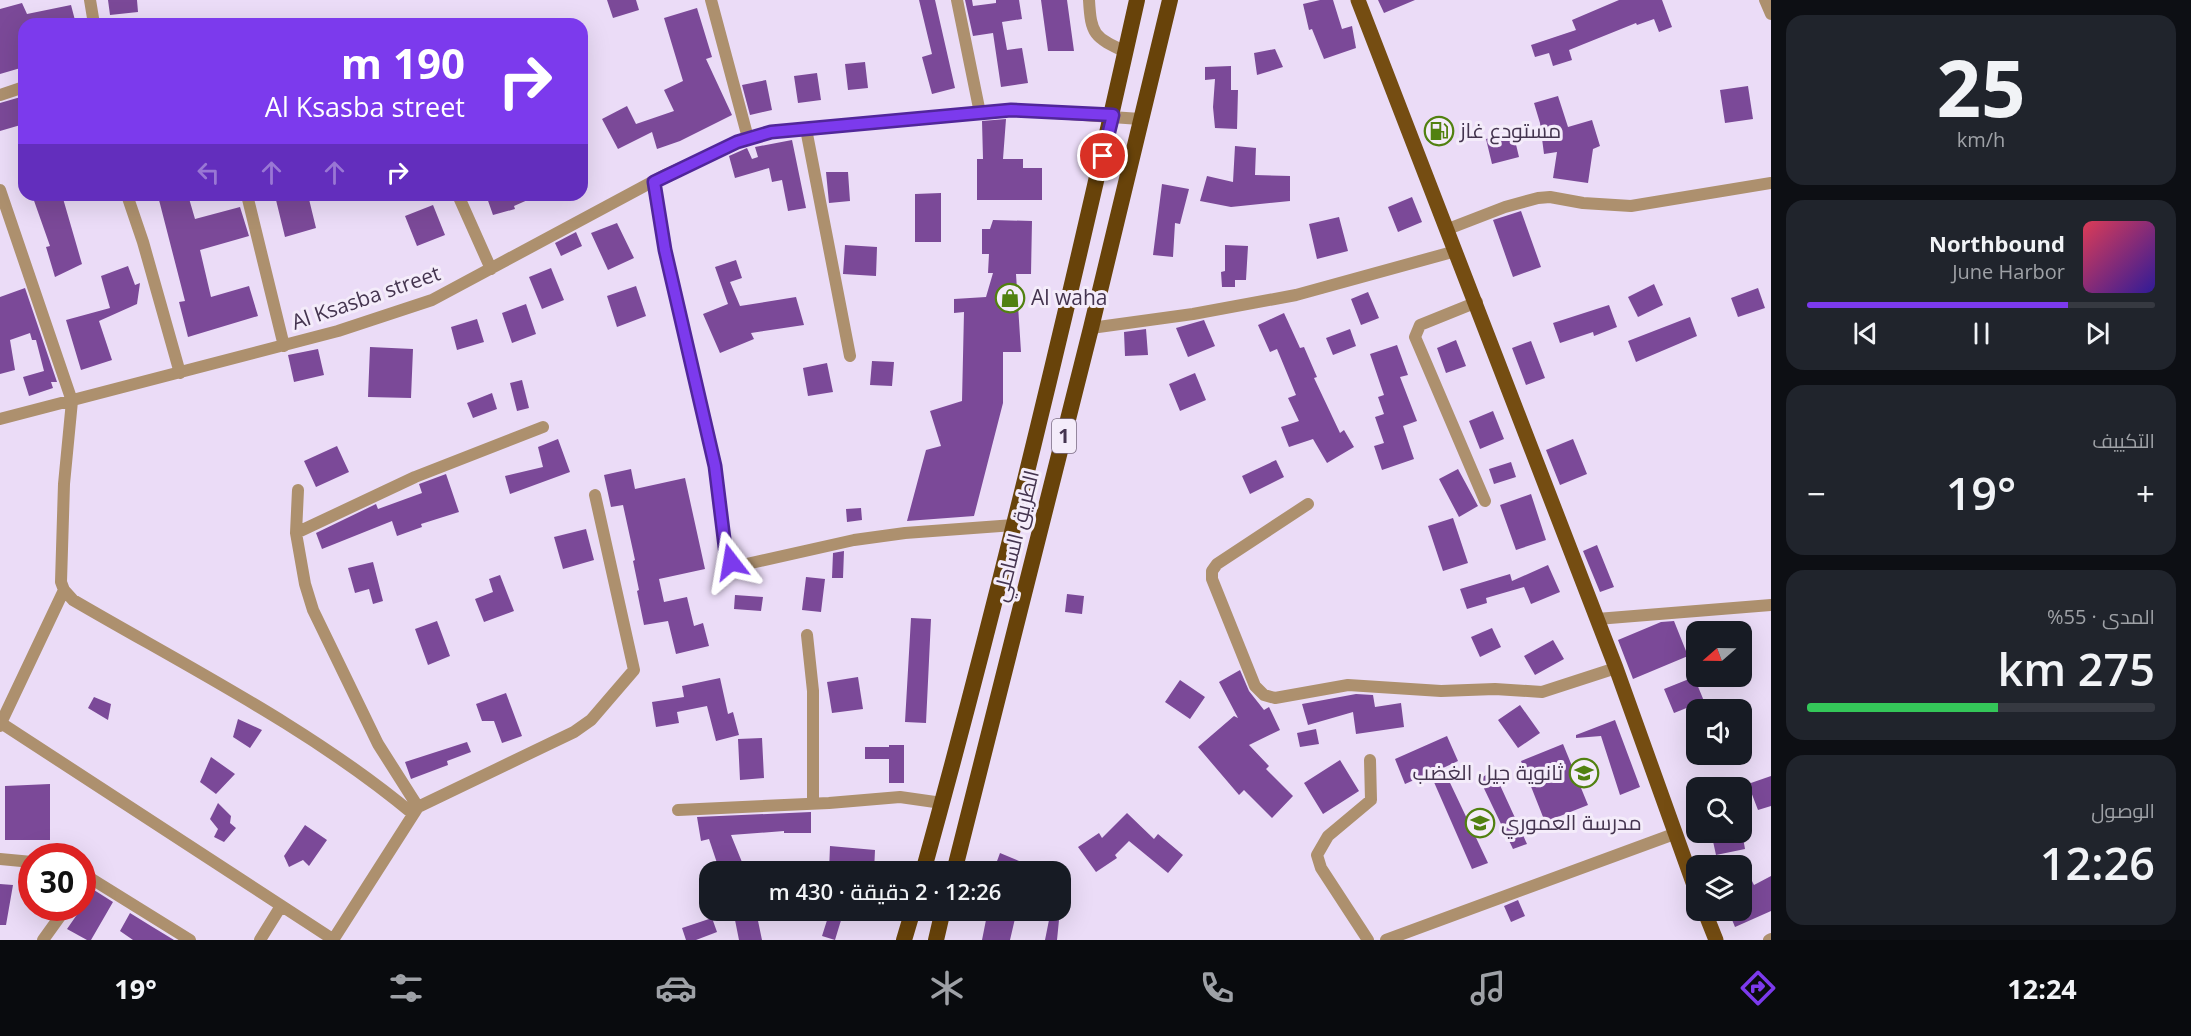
<!DOCTYPE html>
<html lang="ar">
<head>
<meta charset="utf-8">
<style>
	:root { --surface:#171b24; --page:#20242c; --text:#f1f3f6; --muted:#9ea1a6; --line:#363941; --accent:#7c3aed }
	body { margin:0; font-family:"Open Sans",Cairo,sans-serif; background:var(--page); color:var(--text); direction:rtl; height:100vh; display:flex; flex-direction:column; font-size:22px; white-space:nowrap }
	* { box-sizing:border-box; margin:0 }
	p { font-size:20px; color:var(--muted) }
	.icon { flex:none; width:33px; height:33px; fill:none; stroke:currentColor; stroke-width:2; stroke-linecap:round; stroke-linejoin:round }
	.map { position:relative; flex:1; overflow:hidden; direction:ltr }
	.details { display:flex; flex-direction:column; gap:15px; padding:15px; background:#0d0f14; width:420px }
	.details>* { flex:none }
	.banner { position:absolute; left:18px; top:18px; width:570px; height:183px; border-radius:18px; box-shadow:0 6px 24px #0002; direction:rtl; background:#7c3aed; color:#fff; overflow:hidden }
	.needle { width:39px; rotate:250deg }
	.buttons { position:absolute; left:1686px; top:621px; display:grid; gap:12px }
	.buttons a { display:grid; place-items:center; width:66px; height:66px; border-radius:12px; background:var(--surface); box-shadow:0 6px 24px #0002; font-size:30px }
	.speed { position:absolute; left:18px; top:843px; display:flex; gap:12px; font-size:30px; font-weight:700; text-align:center }
	.speed>* { display:grid; place-content:center; width:78px; height:78px; border-radius:50%; background:var(--surface); box-shadow:0 6px 24px #0002; line-height:1 }
	.speed .limit { border:9px solid #d22; background:#fff; color:#111 }
	.pin { position:absolute; display:grid; place-items:center; width:51px; height:51px; color:#fff; margin:-26px; border:3px solid #fff; border-radius:50%; box-shadow:0 2px 6px #0007 }
	.me { position:absolute; width:66px; margin:-33px; rotate:346deg; stroke-linejoin:round; filter:drop-shadow(0 0 4px #0008) }
	.turn { display:flex; align-items:center; gap:21px; height:126px; padding:0 24px; font-size:27px }
	.turn .icon { width:78px; height:78px; stroke-width:2.5 }
	.turn b { display:block; font-size:42px; line-height:51px }
	.lanes { display:flex; align-items:center; height:57px; padding:0 24px; background:#0003; justify-content:center; gap:30px; direction:ltr }
	.lanes .off { opacity:.35 }
	.big { font-size:45px; font-weight:600; line-height:1.1 }
	.details .tile { flex:1; display:flex; flex-direction:column; justify-content:center; gap:9px; min-width:0; padding:0 21px; border-radius:18px; background:var(--page) }
	.details .dial { align-items:center; gap:0 }
	.dial b { font-size:78px; line-height:1 }
	.song { display:flex; align-items:center; gap:18px }
	.cover { width:72px; height:72px; border-radius:9px; background:linear-gradient(135deg,hsl(350 70% 55%),hsl(250 70% 35%)) }
	.played { height:6px; border-radius:3px; background:linear-gradient(90deg,var(--accent) 75%,var(--line) 75%) }
	.keys { display:flex; justify-content:space-around; direction:ltr }
	.heat { display:flex; justify-content:space-between; align-items:center; font-size:33px; direction:ltr }
	.charge { height:9px; border-radius:4px; background:linear-gradient(90deg,#34c759 55%,var(--line) 0) }
	.trip { position:absolute; left:699px; top:861px; width:372px; height:60px; border-radius:18px; background:var(--surface); box-shadow:0 6px 24px #0002; font-weight:600; line-height:60px; text-align:center; direction:rtl }
	.tab-bar { display:flex; height:96px; justify-content:space-around; align-items:center; background:#090b0e; color:var(--muted) }
	.tab-bar .icon { width:42px; height:42px }
	.tab-bar .current { color:var(--accent) }
	.tab-bar b { font-size:27px; color:var(--text) }
	main { display:flex; flex:1; min-height:0 }
	.map>svg:first-child { display:block }
	.building { fill:#7b4998 }
	.lines { fill:none; stroke-linecap:round; stroke-linejoin:round }
	.minor { stroke:#ad906e; stroke-width:12 }
	.primary { stroke:#754d12; stroke-width:15 }
	.trunk { stroke:#68430a; stroke-width:16 }
	.route-casing { stroke:#51269a; stroke-width:15 }
	.route { stroke:#7c3aed; stroke-width:10 }
	.labels { text-anchor:middle; stroke-width:6; stroke-linejoin:round; paint-order:stroke }
	.shield { fill:#f4ecfa; stroke:#796b82; stroke-width:1.5 }
	.shield-label { font-size:20px; font-weight:bold; fill:#44344f }
	.poi-label { font-size:21px; fill:#44344f; stroke:#f4ecfa; text-anchor:start }
	.street-label { font-size:21px; fill:#44344f; stroke:#f4ecfa }
</style>
</head>
<body>
<main>
<section class="details">
<div class="tile dial"><b>25</b><p>km/h</p></div>
<div class="tile">
<div class="song"><i class="cover"></i><div><b>Northbound</b><p>June Harbor</p></div></div>
<div class="played"></div>
<div class="keys"><svg class="icon" aria-label="previous" viewBox="0 0 24 24"><path d="M18 5L8 12l10 7zM5 5v14"/></svg><svg class="icon" aria-label="pause" viewBox="0 0 24 24"><path d="M8 5v14M16 5v14"/></svg><svg class="icon" aria-label="next" viewBox="0 0 24 24"><path d="M6 5l10 7-10 7zM19 5v14"/></svg></div>
</div>
<div class="tile"><p>التكييف</p>
<div class="heat"><a>−</a><b class="big">19°</b><a>+</a></div>
</div>
<div class="tile"><p>المدى · 55%</p><b class="big">275 km</b><div class="charge"></div></div>
<div class="tile"><p>الوصول</p><b class="big">12:26</b></div>
</section>
<div class="map">
<svg width="1771" height="940" viewBox="0 0 1771 940">
	<rect width="100%" height="100%" fill="#ebdcf7"/>
	<path class="building" d="M108 0H137L138 12 110 15Z
		M607 0H636L639 10 613 18Z
		M919 0H935L955 88 932 94 922 57 932 54Z
		M965 0H972L973 6 996 3V0H1019L1022 19 1002 22 1007 50 1022 48 1028 83 1001 87 993 33 973 36Z
		M1041 0H1067L1074 51H1048Z
		M1320 0H1333L1342 29 1352 26 1356 48 1324 59 1312 29 1309 30 1303 4Z
		M1378 0H1415L1384 13Z
		M1619 0H1662L1672 27 1659 32 1654 19 1637 25 1636 23 1569 50 1572 60 1553 66 1549 53 1535 57 1531 45 1576 30 1572 20Z
		M22 3 27 14 71 5 76 24H24V67L0 74V9Z
		M697 8 712 57 706 59 732 115 680 141 657 149 652 132 618 149 602 119 627 106 636 124 674 111 664 90 683 81 664 18Z
		M1275 49 1283 67 1257 75 1254 53Z
		M865 62 868 88 848 90 845 64Z
		M1231 66V90H1238L1237 129 1215 128 1213 107 1215 79 1205 80V67Z
		M817 73 821 100 798 103 794 76Z
		M766 80 772 110 750 115 742 85Z
		M1748 86 1753 119 1725 123 1720 90Z
		M24 96V124L0 131V103Z
		M1558 96 1568 127 1592 120 1600 146 1593 149 1588 183 1553 178 1557 152 1544 154 1540 123 1534 103Z
		M1006 119 1003 159H1023V168H1042V200H977V159H983L982 121Z
		M1513 132 1519 157 1492 164 1486 139Z
		M792 140 806 208 788 211 782 180 772 182 769 168 735 178 729 156 747 148 752 159 758 157 755 147Z
		M1235 146 1256 148 1255 175 1290 176V201L1231 207 1200 201 1207 176 1233 182Z
		M826 172H848L850 201 829 203Z
		M1162 184 1189 189 1180 224 1175 223 1173 257 1153 255Z
		M941 193V242H915V194Z
		M32 195H62L82 264 55 277 46 247 50 246Z
		M175 195H188L195 219 240 207 249 236 200 250 211 297 249 286 258 316 188 337 179 302 185 301 159 200Z
		M294 195H308L316 228 285 237 276 200Z
		M486 195H539L514 206 515 209 493 215Z
		M1412 197 1422 222 1398 232 1388 207Z
		M433 205 445 235 417 246 405 216Z
		M1521 211 1541 267 1513 277 1493 220Z
		M1339 217 1348 251 1317 259 1309 224Z
		M993 220 1032 221 1031 274H1016L1021 352H1003V403L974 516 907 521 926 450 941 446 930 411 962 401 964 312 954 313V299L986 297 993 273H988L989 254H982V229H990Z
		M617 223 634 258 608 270 591 233Z
		M576 232 582 246 561 256 555 243Z
		M845 245 877 247 876 276 843 274Z
		M1225 245 1248 246 1246 280H1235V287H1222L1221 272 1225 271Z
		M736 260 742 278 730 282 740 306 796 297 804 325 751 333 754 339 720 353 703 314 728 304 715 267Z
		M128 266 135 285 140 283 137 304 99 321 112 360 81 370 66 320 110 308 101 276Z
		M551 268 564 300 542 309 529 277Z
		M1654 284 1663 305 1638 317 1628 297Z
		M636 286 646 316 617 327 607 296Z
		M25 288 57 382H51L53 388 29 396 23 377 44 371 36 340H32L30 333 10 340 15 370 0 374V297Z
		M1758 288 1765 308 1738 317 1731 298Z
		M1368 292 1379 318 1361 325 1351 299Z
		M526 304 536 334 512 343 502 313Z
		M1609 305 1617 327 1594 336 1593 332 1560 343 1553 323Z
		M1284 313 1300 348 1304 347 1317 377 1314 378 1340 433 1344 430 1354 447 1327 463 1313 439 1289 447 1281 427 1299 421 1288 398 1296 395 1277 349 1270 352 1258 325Z
		M1690 317 1697 336 1636 362 1628 341Z
		M477 319 484 342 457 350 451 327Z
		M1204 320 1215 346 1188 357 1176 328Z
		M1146 329 1148 355 1125 356 1124 332Z
		M1350 329 1356 346 1333 355 1326 338Z
		M1456 340 1466 366 1446 373 1437 348Z
		M1531 341 1545 378 1526 385 1512 348Z
		M1397 345 1408 375 1400 377 1417 421 1403 426 1414 459 1382 470 1374 446 1384 443 1375 417 1384 414 1378 397 1384 395 1370 354Z
		M370 347 413 349 411 398 368 397Z
		M318 349 324 375 294 382 288 355Z
		M872 361 894 362 892 386 870 385Z
		M827 363 833 392 808 396 803 368Z
		M1195 373 1206 400 1180 411 1169 384Z
		M522 380 529 408 517 411 510 383Z
		M492 393 497 409 473 418 467 403Z
		M1493 411 1504 439 1480 449 1469 421Z
		M558 439 570 472 510 494 505 476 543 467 538 447Z
		M1573 439 1587 474 1560 485 1546 450Z
		M337 446 349 472 316 487 304 461Z
		M1276 460 1284 477 1250 494 1242 476Z
		M1511 462 1516 477 1494 484 1489 469Z
		M631 469 635 489 685 478 705 569 659 579 664 602 687 597 694 626 703 623 709 646 676 654 668 621 644 625 637 591 639 590 633 561 635 560 623 505 611 507 604 475Z
		M1458 469 1478 506 1459 517 1439 479Z
		M446 474 459 512 421 524 422 527 397 536 392 521 322 549 316 533 376 504 378 509 422 493 419 484Z
		M1531 494 1546 540 1516 550 1500 505Z
		M861 508 862 520 847 522 846 509Z
		M1453 518 1468 563 1443 571 1428 526Z
		M586 529 594 560 563 569 554 537Z
		M1597 545 1614 587 1600 592 1583 551Z
		M844 551 843 578H832L833 553Z
		M373 562 383 601 373 604 369 589 355 593 348 568Z
		M1548 565 1560 592 1531 604 1524 587 1486 598 1487 603 1467 609 1460 589 1510 574 1512 581Z
		M500 575 514 611 484 622 475 599 493 592 489 579Z
		M806 577 825 579 821 612 802 610Z
		M1067 594 1084 596 1082 614 1065 612Z
		M735 595 763 597 761 611 734 609Z
		M911 618 931 619 926 723 905 722Z
		M437 621 450 656 428 665 415 629Z
		M1674 621 1688 656 1633 679 1618 640 1661 622Z
		M1492 628 1501 647 1480 657 1471 637Z
		M1553 640 1564 659 1535 675 1524 656Z
		M1240 670 1249 691 1264 710 1269 707 1280 730 1249 745 1269 766 1266 769 1293 796 1272 818 1244 790 1239 795 1198 747 1234 716 1238 718 1219 682Z
		M858 677 863 709 832 713 827 682Z
		M1694 677 1704 701 1674 713 1664 689Z
		M720 678 728 714 733 712 739 735 716 741 707 706 677 712 679 723 656 727 652 702 684 697 682 686Z
		M1180 680 1205 697 1190 719 1165 702Z
		M506 693 522 736 502 743 494 721H482L476 704Z
		M1356 694 1373 695 1375 707 1401 703 1404 727 1356 734 1353 712 1308 725 1302 704Z
		M94 697 111 704 108 720 88 708Z
		M1520 705 1540 733 1518 748 1498 720Z
		M238 719 262 730 250 748 233 737Z
		M1615 720 1640 787 1620 795 1601 736 1576 738V735Z
		M1316 729 1319 744 1300 747 1297 733Z
		M1447 736 1458 761 1443 768 1488 863 1472 869 1430 773 1405 784 1395 759Z
		M762 738 764 778 740 780 738 739Z
		M467 742 471 752 447 761 448 765 411 779 405 762Z
		M1563 744 1588 805 1545 822 1521 761Z
		M889 745H904V783H889V759H865V747H889Z
		M211 757 235 774 216 794 200 782Z
		M1340 760 1359 791 1323 814 1304 783Z
		M1494 772 1527 844 1513 849 1479 778Z
		M1771 776V806L1758 810 1748 784Z
		M50 784V840H5V786Z
		M218 803 231 816 230 823 236 828 224 842 214 837 218 829 210 819Z
		M811 812V833H784V831L731 835 746 872H720L709 839 701 841 697 817Z
		M1127 813 1154 839 1158 834 1183 855 1168 873 1129 841 1115 855 1117 858 1096 872 1078 847 1099 833 1102 838Z
		M305 825 327 840 309 866 303 860 289 867 284 856Z
		M1711 832H1742L1745 849 1716 855Z
		M830 846 875 850 874 872H829Z
		M1000 853 1024 863 1021 872H993Z
		M1771 876V911L1735 927 1728 910H1742V886L1752 881 1754 885Z
		M0 884 13 885 6 925H0Z
		M94 890 113 902 91 940H87L67 929Z
		M1518 900 1525 916 1511 922 1504 906Z
		M988 910H1017L1010 940H982Z
		M1051 910H1060L1057 940H1045Z
		M130 913 151 926 174 940H133L120 931Z
		M829 914 842 917 835 940 822 936Z
		M757 916 762 940H739L735 920Z
		M712 918 717 932 696 940H686L682 928Z"/>
	<g class="lines">
		<path class="minor" d="M90 0 94 24
			M711 0 748 138
			M957 0 980 113
			M1089 0C1091 35 1094 37 1126 52
			M1765 0 1771 14
			M0 95 24 87
			M806 129 850 356
			M654 182 665 250 715 466 726 555 736 566 742 565 854 540 905 533 1014 525
			M0 190 72 401 64 484 61 582 64 590 73 600C186 666 313 730 413 814
			M127 195 143 242 180 373
			M247 195 284 346
			M458 195 491 269
			M1448 229 1505 207 1538 198 1550 197 1583 203 1631 206 1771 183
			M1477 302 1420 325 1415 337 1485 501
			M1091 328 1193 314 1296 295 1456 251
			M0 419 338 331 432 300 665 175 748 138 771 132 1011 110 1140 119
			M298 490 296 533 305 584 313 610 378 744 418 807
			M1308 504 1217 564 1212 571V579L1255 686 1264 695 1275 698 1348 685 1441 691 1495 689 1542 692 1616 668
			M296 533 415 477 543 427
			M1597 619 1771 605
			M807 635 813 691V803
			M1 723 64 590
			M0 726 1 723 334 940
			M678 810 829 803 900 797 942 803
			M0 859 32 862
			M82 873 190 940
			M43 940 66 908
			M260 940 281 906
			M333 940 418 807 574 732 591 720 634 670 595 495
			M1368 940 1321 868 1317 855 1328 836 1371 800 1370 760
			M1386 940 1674 834
			M1769 940 1771 939"/>
		<path class="primary" d="M1358 0 1616 668 1696 891
			M1704 910 1716 940"/>
		<path class="trunk" d="M923 872C1003 583 1072 292 1137 0
			M954 872 1091 328 1170 0
			M904 940 913 910
			M936 940 943 910"/>
	</g>
	<g class="lines">
		<g class="route-casing">
			<path id="route" d="M731 562 726 555 715 466 665 250 654 182 737 142 771 132 1011 110 1113 115 1103 156"/>
		</g>
		<use href="#route" class="route"/>
	</g>
	<defs>
		<g id="fuel-ring" transform="scale(1.5)"><circle r="9.5" fill="#f4ecfa" stroke="#518110" stroke-width="1.5"/><path d="M-5.5-6h7V0h2V4h1.3V-2.5L3-4.5l.8-.8L6-3V5H2.5V1h-1V6h-7ZM-4.2-4.7v3.2H.2V-4.7Z" fill="#518110"/></g>
		<g id="shop-ring" transform="scale(1.5)"><circle r="9.5" fill="#f4ecfa" stroke="#518110" stroke-width="1.5"/><path d="M-5-2.5h2.3a2.7 3.5 0 0 1 5.4 0H5L5.5 6h-11ZM-1.5-2.5h3a1.5 2.3 0 0 0-3 0Z" fill="#518110"/></g>
		<g id="school-ring" transform="scale(1.5)"><circle r="9.5" fill="#f4ecfa" stroke="#518110" stroke-width="1.5"/><path d="M0-5L7-2L0 1L-7-2ZM-4 1L0 2.5L4 1V4Q0 6-4 4Z" fill="#518110"/></g>
	</defs>
	<g fill-rule="evenodd">
		<use href="#fuel-ring" x="1439" y="131"/>
		<use href="#shop-ring" x="1010" y="298"/>
		<use href="#school-ring" x="1584" y="773"/>
		<use href="#school-ring" x="1480" y="823"/>
	</g>
	<g class="labels">
		<rect class="shield" x="1052" y="419" width="24" height="34" rx="4.5"/>
		<g class="shield-label">
			<text x="1064" y="443">1</text>
		</g>
		<g class="poi-label">
			<text x="1460" y="138">مستودع غاز</text>
			<text x="1031" y="305">Al waha</text>
			<text x="1563" y="780" text-anchor="end">ثانوية جيل الغضب</text>
			<text x="1501" y="830">مدرسة العموري</text>
		</g>
		<g class="street-label">
			<text transform="translate(366 298) rotate(-19)" y="7">Al Ksasba street</text>
			<text transform="translate(1016 536) rotate(-76)" y="7">الطريق الساحلي</text>
		</g>
	</g>
</svg>
<div class="buttons">
<a><svg class="needle" viewBox="-14 -14 28 28"><path d="M0-13l5 13h-10z" fill="#e53935"/><path d="M0 13l5-13h-10z" fill="#9ea1a6"/></svg></a>
<a><svg class="icon" aria-label="sound" viewBox="0 0 24 24"><path d="M4 9h4l5-4v14l-5-4H4zM17 9q2 3 0 6"/></svg></a>
<a><svg class="icon" aria-label="search" viewBox="0 0 24 24"><circle cx="10" cy="10" r="6"/><path d="M15 15l6 6"/></svg></a>
<a><svg class="icon" aria-label="layers" viewBox="0 0 24 24"><path d="M12 4l9 5-9 5-9-5zM3 14l9 5 9-5"/></svg></a>
</div>
<div class="speed"><div class="limit">30</div></div>
<div class="pin" style="left:1103px;top:156px;background:#d93025"><svg class="icon" aria-label="arrive" viewBox="0 0 24 24"><path d="M6 21V4h12l-3 4 3 4H6"/></svg></div>
<svg class="me" style="left:731px;top:562px" viewBox="-20 -20 40 40"><path d="M0-17L14 15 0 8-14 15z" fill="#7c3aed" stroke="#fff" stroke-width="4"/></svg>
<div class="trip">12:26 · 2 دقيقة · 430 m</div>
<div class="banner">
<div class="turn"><svg class="icon" aria-label="right" viewBox="0 0 24 24"><path d="M7 20v-9h11M14 6l5 5-5 5"/></svg><div><b>190 m</b>Al Ksasba street</div></div>
<div class="lanes"><svg class="icon off" aria-label="left" viewBox="0 0 24 24"><path d="M17 20v-9H6M10 6l-5 5 5 5"/></svg><svg class="icon off" aria-label="ahead" viewBox="0 0 24 24"><path d="M12 20V5M6 11l6-6 6 6"/></svg><svg class="icon off" aria-label="ahead" viewBox="0 0 24 24"><path d="M12 20V5M6 11l6-6 6 6"/></svg><svg class="icon" aria-label="right" viewBox="0 0 24 24"><path d="M7 20v-9h11M14 6l5 5-5 5"/></svg></div>
</div>
</div>
</main>
<nav class="tab-bar">
<b>12:24</b>
<svg class="icon current" aria-label="directions" viewBox="0 0 24 24"><path d="M12 3l9 9-9 9-9-9zM9 14v-3h6M13 9l2 2-2 2"/></svg>
<svg class="icon" aria-label="music" viewBox="0 0 24 24"><path d="M9 18V5l10-2v13"/><circle cx="6" cy="18" r="3"/><circle cx="16" cy="16" r="3"/></svg>
<svg class="icon" aria-label="phone" viewBox="0 0 24 24"><path d="M5 4h4l2 5-3 2q2 4 5 5l2-3 5 2v4C11 20 4 13 5 4z"/></svg>
<svg class="icon" aria-label="climate" viewBox="0 0 24 24"><path d="M12 3v18M4 7l16 10M4 17L20 7"/></svg>
<svg class="icon" aria-label="car" viewBox="0 0 24 24"><path d="M5 17H2v-5l4-1 3-4h7l3 4 3 1v5h-3M9 17h6M6 11h13"/><circle cx="7" cy="17" r="2"/><circle cx="17" cy="17" r="2"/></svg>
<svg class="icon" aria-label="filters" viewBox="0 0 24 24"><path d="M4 7h16M4 17h16"/><circle cx="9" cy="7" r="2"/><circle cx="15" cy="17" r="2"/></svg>
<b>19°</b>
</nav>
</body>
</html>
